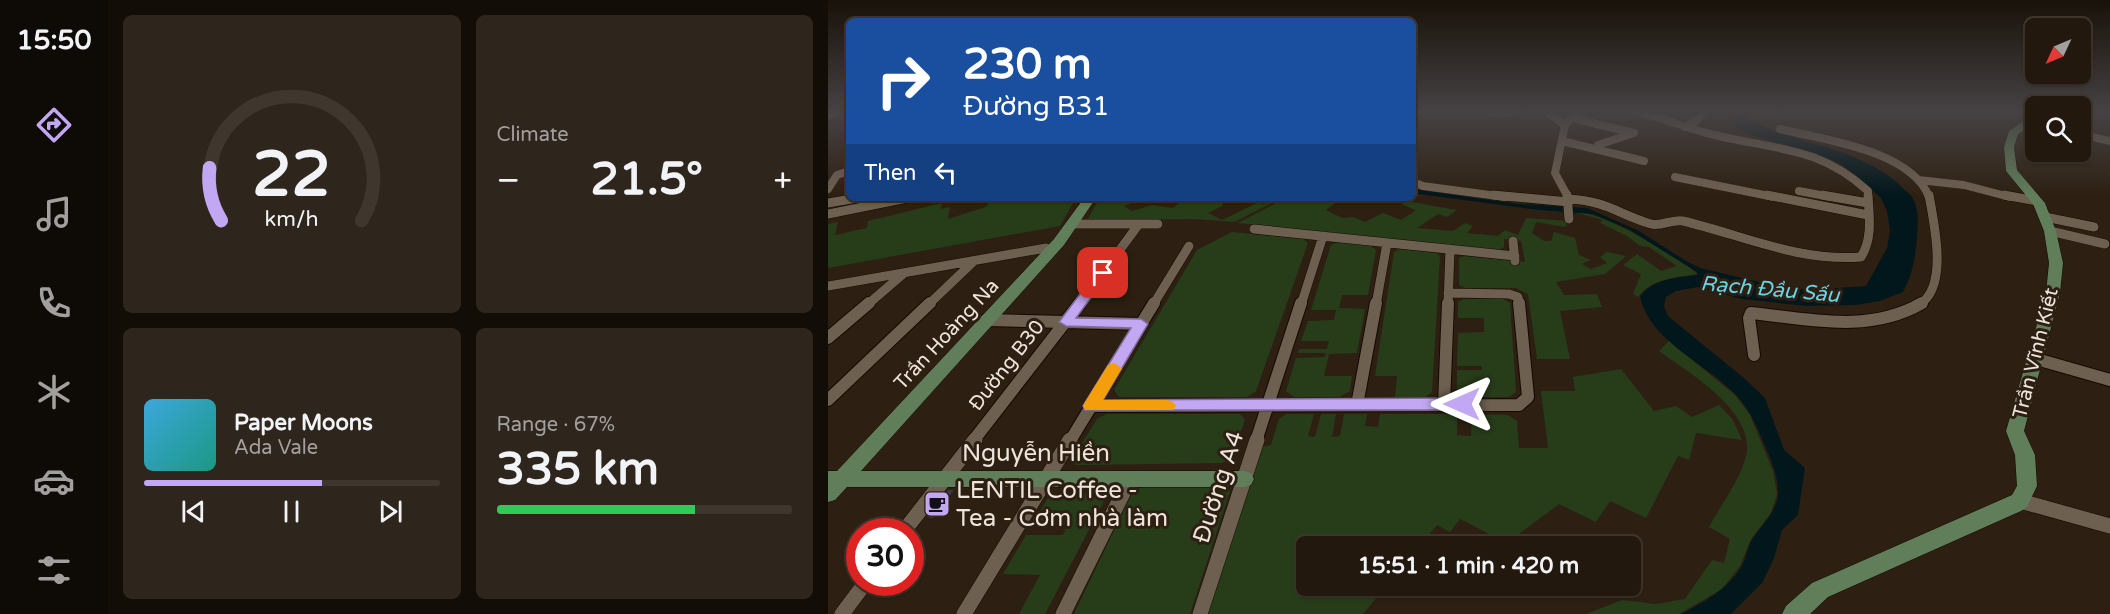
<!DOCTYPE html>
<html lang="en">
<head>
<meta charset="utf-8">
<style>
	:root { --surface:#22180e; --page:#2e251c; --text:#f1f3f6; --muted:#a2a09e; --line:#3f372e; --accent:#c2a7f2 }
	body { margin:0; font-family:"Varela Round",sans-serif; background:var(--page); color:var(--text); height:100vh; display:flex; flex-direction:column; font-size:22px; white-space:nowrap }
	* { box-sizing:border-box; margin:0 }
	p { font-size:20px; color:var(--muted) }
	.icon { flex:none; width:33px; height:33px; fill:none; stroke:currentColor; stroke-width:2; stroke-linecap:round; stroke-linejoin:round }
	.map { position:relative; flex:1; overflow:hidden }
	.sheet { display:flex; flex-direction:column; gap:15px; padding:15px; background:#130d08; width:720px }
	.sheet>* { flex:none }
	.hud { position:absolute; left:18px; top:18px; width:570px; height:183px; border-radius:9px; box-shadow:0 2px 4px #0004,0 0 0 2px var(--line); background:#1a4fa0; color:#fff; overflow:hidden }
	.needle { width:39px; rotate:226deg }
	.fabs { position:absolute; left:1197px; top:18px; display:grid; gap:12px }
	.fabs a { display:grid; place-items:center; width:66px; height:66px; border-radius:9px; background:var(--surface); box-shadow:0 2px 4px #0004,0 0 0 2px var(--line); font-size:30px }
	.speed { position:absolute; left:18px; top:518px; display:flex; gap:12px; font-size:30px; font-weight:700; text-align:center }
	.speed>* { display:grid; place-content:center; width:78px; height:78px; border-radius:50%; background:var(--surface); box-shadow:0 2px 4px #0004,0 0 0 2px var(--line); line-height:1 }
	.speed .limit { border:9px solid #d22; background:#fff; color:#111 }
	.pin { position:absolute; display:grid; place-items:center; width:51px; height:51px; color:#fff; margin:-26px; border-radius:12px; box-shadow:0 3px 9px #0006 }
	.me { position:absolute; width:66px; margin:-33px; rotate:270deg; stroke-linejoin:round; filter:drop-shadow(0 0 4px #0008) }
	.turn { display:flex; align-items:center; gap:21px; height:126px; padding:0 18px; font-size:27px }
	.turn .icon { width:78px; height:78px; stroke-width:2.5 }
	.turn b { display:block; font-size:42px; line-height:51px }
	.then { display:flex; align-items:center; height:57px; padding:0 18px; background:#0003; gap:12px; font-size:22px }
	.big { font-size:45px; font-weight:700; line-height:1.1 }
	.sheet .card { flex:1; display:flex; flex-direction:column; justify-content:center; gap:9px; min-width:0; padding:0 21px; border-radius:9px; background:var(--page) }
	.sheet .dial { align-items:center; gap:0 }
	.dial svg { height:156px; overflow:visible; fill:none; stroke:var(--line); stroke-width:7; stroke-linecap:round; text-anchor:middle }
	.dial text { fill:var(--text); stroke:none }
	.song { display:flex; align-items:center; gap:18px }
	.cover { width:72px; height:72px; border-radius:9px; background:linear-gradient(135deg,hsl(200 70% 55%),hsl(170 70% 35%)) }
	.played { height:6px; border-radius:3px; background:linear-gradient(90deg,var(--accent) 60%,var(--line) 60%) }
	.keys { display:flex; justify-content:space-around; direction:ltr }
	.heat { display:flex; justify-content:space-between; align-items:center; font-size:33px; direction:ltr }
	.charge { height:9px; border-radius:4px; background:linear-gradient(90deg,#34c759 67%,var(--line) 0) }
	.sheet .tiles { flex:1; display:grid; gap:15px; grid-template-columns:repeat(2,1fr) }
	.trip { position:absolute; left:468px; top:536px; width:345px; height:60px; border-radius:9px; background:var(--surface); box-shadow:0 2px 4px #0004,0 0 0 2px var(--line); font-weight:700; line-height:60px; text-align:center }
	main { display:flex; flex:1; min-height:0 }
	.tab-bar { display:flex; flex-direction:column; width:108px; justify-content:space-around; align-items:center; background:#0e0a06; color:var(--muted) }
	.tab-bar .icon { width:42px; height:42px }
	.tab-bar .active { color:var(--accent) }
	.tab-bar b { font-size:27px; color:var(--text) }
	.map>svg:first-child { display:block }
	.green { fill:#273d1a }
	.water { fill:#02171b }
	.building { fill:#383849 }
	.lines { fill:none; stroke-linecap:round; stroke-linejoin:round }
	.street-far3-casing { stroke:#150a01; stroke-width:8 }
	.street-far2-casing { stroke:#150a01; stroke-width:10 }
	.street-far1-casing { stroke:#150a01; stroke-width:14 }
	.street-casing { stroke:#150a01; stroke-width:16 }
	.secondary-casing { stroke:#150a01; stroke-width:1 }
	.street-far3 { stroke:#6e6050; stroke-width:8 }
	.street-far2 { stroke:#6e6050; stroke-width:9 }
	.street-far1 { stroke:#6e6050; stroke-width:12 }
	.street { stroke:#6e6050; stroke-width:15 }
	.secondary { fill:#617e5a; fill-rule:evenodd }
	.route { fill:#c2a7f2; stroke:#7e6d9d; stroke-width:1.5 }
	.slow { fill:#f59e0b }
	.labels { text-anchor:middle; stroke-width:6; stroke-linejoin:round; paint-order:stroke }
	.street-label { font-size:20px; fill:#ede4db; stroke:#2d2012 }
	.water-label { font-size:21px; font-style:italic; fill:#68d4e7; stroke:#2d2012 }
	.near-street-label { font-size:24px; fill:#ede4db; stroke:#2d2012 }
	.near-poi-label { font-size:24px; fill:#ede4db; stroke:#2d2012; text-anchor:start }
</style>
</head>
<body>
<main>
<nav class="tab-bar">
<b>15:50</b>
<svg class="icon active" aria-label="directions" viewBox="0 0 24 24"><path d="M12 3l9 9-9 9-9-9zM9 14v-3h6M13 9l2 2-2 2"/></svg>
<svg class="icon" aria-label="music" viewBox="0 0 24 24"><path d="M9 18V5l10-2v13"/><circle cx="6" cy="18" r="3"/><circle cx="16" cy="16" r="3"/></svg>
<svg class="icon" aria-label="phone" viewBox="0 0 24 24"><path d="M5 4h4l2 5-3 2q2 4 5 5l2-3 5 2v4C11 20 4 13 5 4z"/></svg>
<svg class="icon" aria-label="climate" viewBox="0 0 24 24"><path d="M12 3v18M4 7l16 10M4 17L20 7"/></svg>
<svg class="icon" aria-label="car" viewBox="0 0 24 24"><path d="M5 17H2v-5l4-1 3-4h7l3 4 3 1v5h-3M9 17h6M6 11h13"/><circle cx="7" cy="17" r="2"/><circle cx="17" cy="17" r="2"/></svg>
<svg class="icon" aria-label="filters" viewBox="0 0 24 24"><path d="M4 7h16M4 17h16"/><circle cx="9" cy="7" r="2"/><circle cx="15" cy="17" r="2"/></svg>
</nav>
<section class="sheet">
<div class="tiles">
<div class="card dial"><svg viewBox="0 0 100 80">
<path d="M14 69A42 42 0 1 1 86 69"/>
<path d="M14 69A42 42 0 0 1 8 42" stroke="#c2a7f2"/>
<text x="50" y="56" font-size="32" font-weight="700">22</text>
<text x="50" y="72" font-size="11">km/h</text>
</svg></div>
<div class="card"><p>Climate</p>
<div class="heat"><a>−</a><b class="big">21.5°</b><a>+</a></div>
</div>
<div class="card">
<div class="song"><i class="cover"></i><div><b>Paper Moons</b><p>Ada Vale</p></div></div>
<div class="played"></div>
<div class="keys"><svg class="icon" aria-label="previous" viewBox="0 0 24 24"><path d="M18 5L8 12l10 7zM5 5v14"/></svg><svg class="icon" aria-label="pause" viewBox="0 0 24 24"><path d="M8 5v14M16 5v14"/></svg><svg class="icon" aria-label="next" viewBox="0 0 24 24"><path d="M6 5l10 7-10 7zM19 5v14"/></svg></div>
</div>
<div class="card"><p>Range · 67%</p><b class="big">335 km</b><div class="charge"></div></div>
</div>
</section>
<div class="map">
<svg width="1282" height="614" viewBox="0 0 1282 614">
	<rect width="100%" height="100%" fill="#2d2012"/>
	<path class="green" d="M164 198H188V200L248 198 232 226 0 268V224L10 222 7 235 39 228 40 221 114 203 113 209 122 207 120 219 158 207Z
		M272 198H317L296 206 304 211 324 205 345 208 358 198H398L394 206 380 213 394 220 431 202 436 204 444 198H454L406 222 367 219 259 220Z
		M458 198H513L498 210 514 218 525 217 537 222 555 213 573 220 588 210 573 204 578 201 629 210 619 217 610 214 589 228C602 229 612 230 625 231L637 223 645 226 639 233 670 236 677 230 690 235 698 218 740 221 737 227 708 222 704 233 716 241H723L726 232 747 238 751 255 763 260 754 264 763 269 779 263 772 257 779 252 798 256 777 274 728 282 736 295 769 294 774 307 732 311 742 359H709L700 294 688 288H637L631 285V258L637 256 697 262 693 241 676 239V247L671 250 410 223Z
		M746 212C769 209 853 257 869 274 847 278 824 278 810 297L805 294 813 274 795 265 809 254 833 271 849 266 821 247 812 246 799 236 772 223 775 220Z
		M404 232 475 239 480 243 428 391 419 397H291L286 390 369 250Z
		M510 242 543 246 548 250 540 295H514L511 308 537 309 529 353 501 354 496 376H524L522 391 511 397H466L458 391 468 358 497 357 498 353H470L471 349H499L501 341H473L480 321 506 320 508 310H483L503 245Z
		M572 249 608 253 612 256 604 392 597 397H567L569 376H547L566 252Z
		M636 299H675L682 303 688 392 681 397H634L629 392V370H654V366H629L630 333 656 332V318H630V302Z
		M841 341 907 395 922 415 945 471 949 494 943 513 923 539 912 566 894 589 851 614H758L794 600 828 604 857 599 884 560 896 563 902 539 881 527C893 505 911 481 918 457 929 412 861 373 831 351Z
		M793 369 826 411 848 406 864 417 891 405 905 420 914 440 868 433 861 460 850 456 818 518 782 501 768 522 731 504 679 543 632 519 622 532 609 525 591 546H478V585H559L535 614H380L433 447 443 445 451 419 458 414H486L480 436 487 437 493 414H508L504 437 512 436 516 414H539L537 426 550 427 552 414H629V435L643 436 644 414 680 415 689 421 691 448H720L713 391H747L745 377Z
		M278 414H412L417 420 403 459 394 463 248 465 245 458 269 419Z
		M318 486H395L402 491 362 614H246L303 495 307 490Z
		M230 493H275L277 499 217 614H191L212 575 175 574 198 535H235L239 526H203L220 498Z"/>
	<path class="water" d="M906 111H923L920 113 922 120C972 146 1034 147 1076 189 1079 192 1084 195 1085 199 1091 209 1090 224 1089 235 1088 256 1085 273 1075 292L1052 301 1028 305 979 306 914 299 870 287 848 291 838 297 836 306 840 316 917 379 937 398 956 450 977 468 970 515 954 530 946 558 934 583 903 614H853C876 602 899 590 913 567 919 558 919 547 925 538 934 524 948 513 950 495 951 481 945 464 939 451 931 431 923 411 908 395 879 364 820 340 812 296 827 278 848 278 870 275L869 272 800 229 765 214 711 210 591 194 585 193V189L690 204 759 208 811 231 858 261 872 268 948 286 981 290 1038 286 1059 248 1062 231 1059 211 1053 198 1026 174 1011 163 987 153 923 135 910 128 906 120Z"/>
	<path class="building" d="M120 490H126L105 518 99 517Z"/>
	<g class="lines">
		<g class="street-far3-casing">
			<path id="street-far3" d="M659 111 672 113 688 111
				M718 111 737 125
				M807 111C834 117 860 129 887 135 948 150 990 146 1040 191V197
				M0 115 9 111
				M744 118 806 133 770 145
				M857 127 869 120 876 111
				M952 129C995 139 1084 151 1101 197
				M1252 134 1282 141
				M734 141 816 161
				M847 177 946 197
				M1091 180 1136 185 1182 197
				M585 182 595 186 677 197
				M0 189 9 175 21 171
				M971 191 1003 197
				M740 197 727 173 737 125 751 111"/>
		</g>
		<g class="street-far2-casing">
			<path id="street-far2" d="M665 195 741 202
				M739 195 741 219
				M939 195 1040 215
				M994 195 1040 203
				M1176 195 1209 201
				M741 199C779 201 790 214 823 224 833 227 844 219 855 221 914 235 971 262 1033 257 1045 238 1041 216 1040 195
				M0 203 29 198
				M0 214 79 198
				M1217 217 1266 227
				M246 224H330
				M426 229 687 256
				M1222 231 1277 244
				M685 241 687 261
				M0 286 218 248
				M620 293 681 294 690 297 691 305
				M39 305 75 274
				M100 305 145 262
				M251 305 311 224
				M325 305 361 246
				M473 305 495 236
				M548 305 559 243
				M620 305 622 249
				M1091 305C1121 287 1106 224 1101 195"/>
		</g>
		<g class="street-far1-casing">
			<path id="street-far1" d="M158 320 313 324
				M0 338 41 303
				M926 355 921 318 923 313C980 319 1041 334 1094 303
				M1205 358 1282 380
				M0 400 102 303
				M616 404 620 303
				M529 405 548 303
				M263 406 691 405 700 397 691 303
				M145 441 252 303
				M242 441 326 303
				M428 441 473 303"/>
		</g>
		<g class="street-casing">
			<path id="street" d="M1192 501 1282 526
				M76 531 147 440
				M14 614 38 582
				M136 614 242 440
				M235 614 302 479
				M372 614 429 440"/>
		</g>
		<g class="secondary-casing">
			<path id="secondary" d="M1208 113 1207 124 1190 134 1186 147 1189 170 1217 203 1228 231 1235 263 1232 293 1196 431 1207 455 1209 486 1199 507 1193 511 1000 597 982 614H954L958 606 984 583 1184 495 1189 486 1187 455 1178 431 1218 293 1221 263 1216 231 1205 204 1178 171 1176 147 1181 131Z
				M256 198H268L236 245 33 471H416L423 473 426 479 423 485 416 487H19L7 500 0 502V471H9L226 239Z"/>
		</g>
		<use href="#street-far3" class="street-far3"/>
		<use href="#street-far2" class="street-far2"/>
		<use href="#street-far1" class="street-far1"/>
		<use href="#street" class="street"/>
		<use href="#secondary" class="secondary"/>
	</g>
	<linearGradient id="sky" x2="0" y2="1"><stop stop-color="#19120a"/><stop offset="0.57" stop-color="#464244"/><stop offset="1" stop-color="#464244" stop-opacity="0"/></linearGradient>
	<rect width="1282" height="196" fill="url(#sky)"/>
	<path class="route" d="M275 269 281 273 248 318 313 319 320 324 275 400 634 398 640 400 642 404 640 408 634 410H257L255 406 303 328 238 326 231 322 270 270Z"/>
	<path class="slow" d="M286 363 294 368 275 400H339L345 402 348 406 345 410H257L255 406 257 402 280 365Z"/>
	<defs>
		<g id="cafe-square" transform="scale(1.35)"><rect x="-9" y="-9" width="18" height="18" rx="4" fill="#c2a7f2" stroke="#2d2012"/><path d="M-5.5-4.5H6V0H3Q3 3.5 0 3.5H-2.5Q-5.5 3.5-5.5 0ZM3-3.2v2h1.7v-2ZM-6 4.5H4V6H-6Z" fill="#111"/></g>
	</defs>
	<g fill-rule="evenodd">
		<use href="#cafe-square" x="109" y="504"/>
	</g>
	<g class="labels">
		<g class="street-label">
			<text transform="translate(118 334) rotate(-47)" y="7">Trần Hoàng Na</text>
			<text transform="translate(1207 353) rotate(-76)" y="7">Trần Vĩnh Kiết</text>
			<text transform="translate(178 365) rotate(-52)" y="7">Đường B30</text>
		</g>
		<g class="water-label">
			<text transform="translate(942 289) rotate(5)" y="7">Rạch Đầu Sấu</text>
		</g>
		<g class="near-street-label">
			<text x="208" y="461">Nguyễn Hiền</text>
			<text transform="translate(390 487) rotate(-72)" y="8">Đường A4</text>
		</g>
		<g class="near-poi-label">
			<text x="128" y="498">LENTIL Coffee -<tspan x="128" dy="28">Tea - Cơm nhà làm</tspan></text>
		</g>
	</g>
</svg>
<div class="fabs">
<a><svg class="needle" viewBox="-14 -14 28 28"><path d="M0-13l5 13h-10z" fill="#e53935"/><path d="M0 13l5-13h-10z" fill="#a2a09e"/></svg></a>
<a><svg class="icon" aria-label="search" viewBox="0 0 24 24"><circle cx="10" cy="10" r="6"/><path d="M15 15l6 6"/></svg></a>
</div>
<div class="speed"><div class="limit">30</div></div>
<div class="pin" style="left:275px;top:273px;background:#d93025"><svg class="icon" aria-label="arrive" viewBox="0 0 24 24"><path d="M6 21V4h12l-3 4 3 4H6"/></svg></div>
<svg class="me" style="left:634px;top:404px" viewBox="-20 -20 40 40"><path d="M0-17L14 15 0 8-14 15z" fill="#c2a7f2" stroke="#fff" stroke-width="4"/></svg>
<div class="trip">15:51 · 1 min · 420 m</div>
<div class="hud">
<div class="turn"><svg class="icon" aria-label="right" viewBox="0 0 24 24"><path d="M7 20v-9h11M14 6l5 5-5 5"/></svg><div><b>230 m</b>Đường B31</div></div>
<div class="then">Then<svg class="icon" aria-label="left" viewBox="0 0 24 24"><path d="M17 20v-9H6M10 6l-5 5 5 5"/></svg></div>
</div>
</div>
</main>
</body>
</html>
